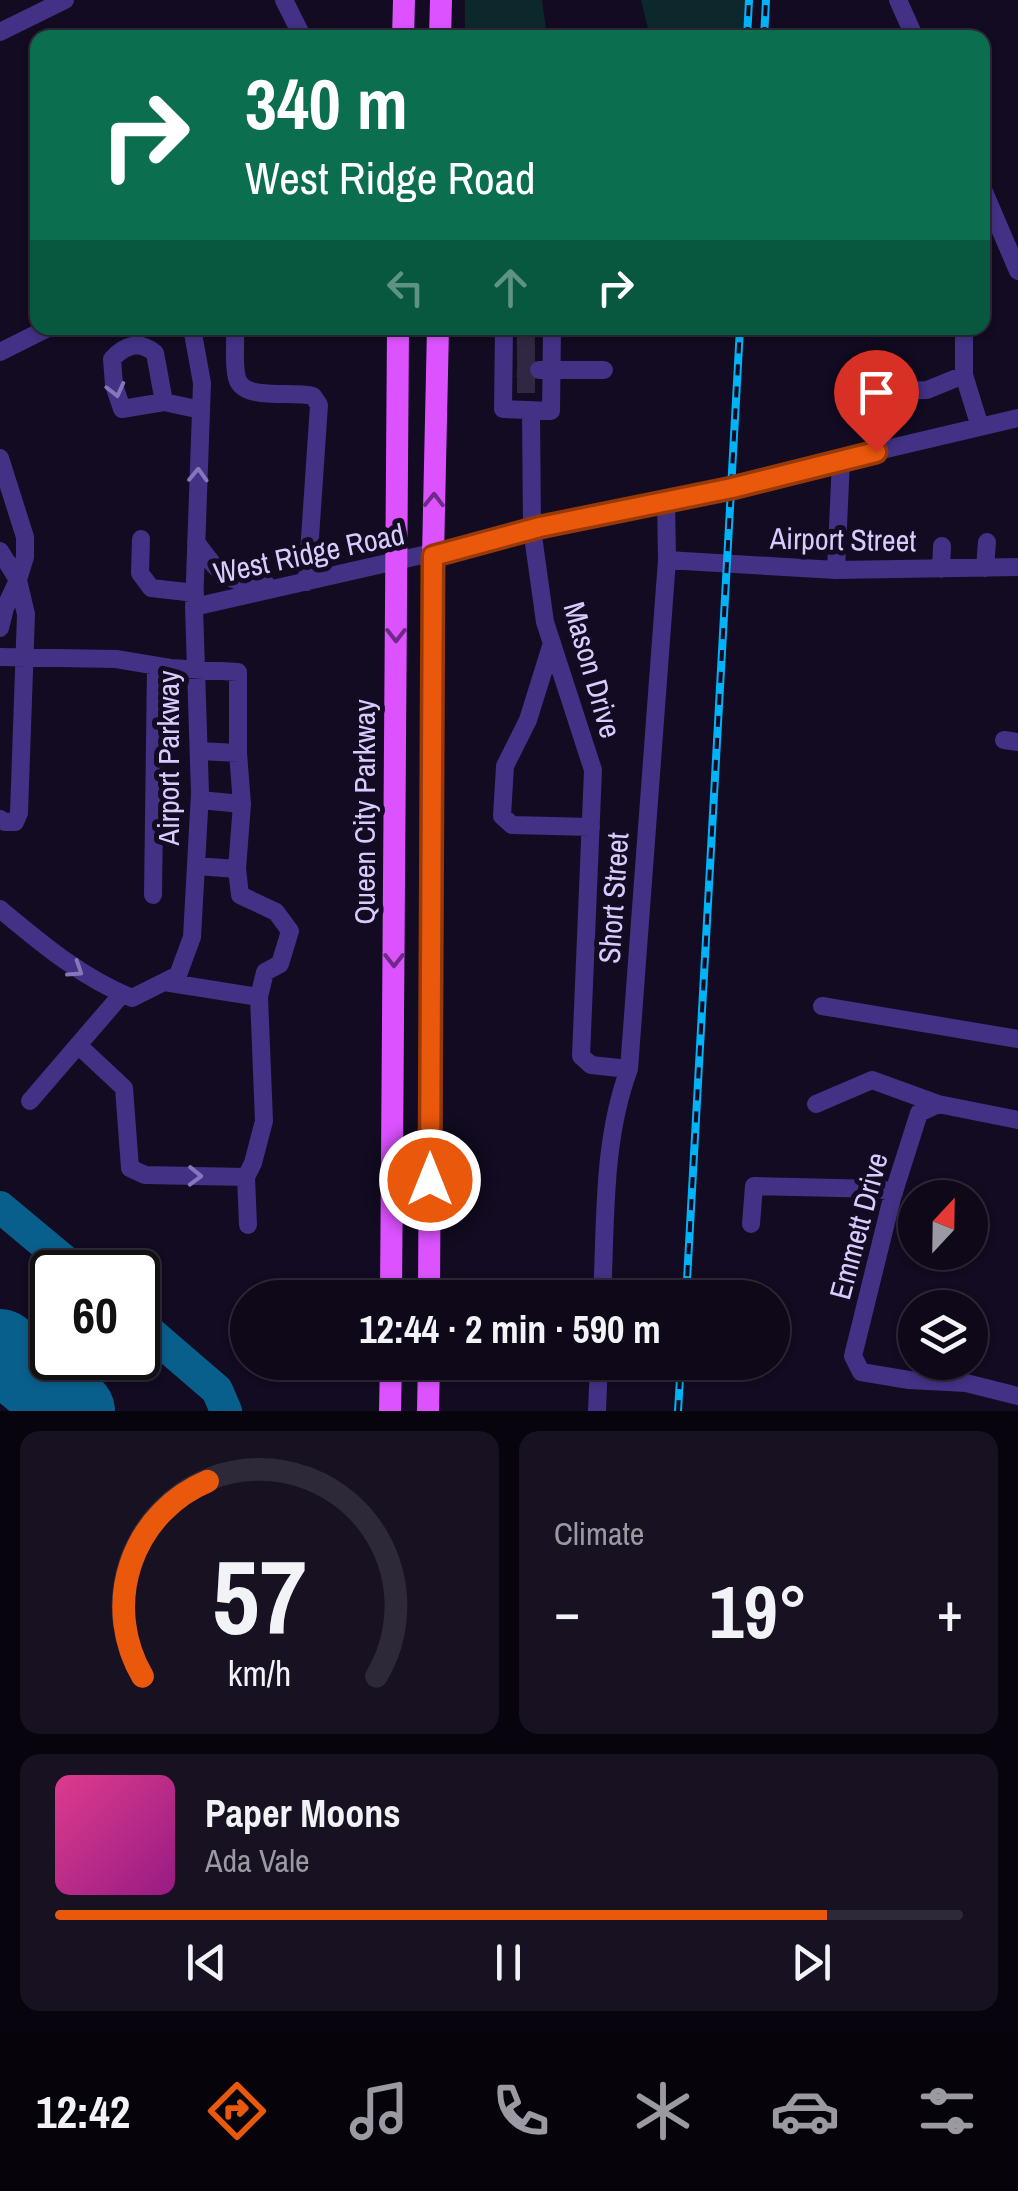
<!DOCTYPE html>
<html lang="en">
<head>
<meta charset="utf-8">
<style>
	:root { --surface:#0e0819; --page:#171122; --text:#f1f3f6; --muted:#9b9aa2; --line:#2e2938; --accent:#ea580c }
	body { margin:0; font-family:"Archivo Narrow",sans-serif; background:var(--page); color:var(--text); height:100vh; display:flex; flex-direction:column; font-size:38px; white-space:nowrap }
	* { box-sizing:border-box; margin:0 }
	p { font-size:32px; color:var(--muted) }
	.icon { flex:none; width:55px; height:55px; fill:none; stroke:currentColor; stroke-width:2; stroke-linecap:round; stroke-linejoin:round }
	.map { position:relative; height:1411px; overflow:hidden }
	.sheet { display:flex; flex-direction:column; gap:20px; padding:20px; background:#08040e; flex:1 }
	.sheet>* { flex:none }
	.guide { position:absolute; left:30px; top:30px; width:960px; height:305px; border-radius:20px; box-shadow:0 2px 8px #0004,0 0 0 2px var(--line); background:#0b6e4f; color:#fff; overflow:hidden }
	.needle { width:65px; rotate:22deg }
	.controls { position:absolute; left:898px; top:1180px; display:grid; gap:20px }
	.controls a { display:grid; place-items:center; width:90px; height:90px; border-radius:50%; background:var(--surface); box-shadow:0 2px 8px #0004,0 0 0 2px var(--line); font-size:50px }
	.speed { position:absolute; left:30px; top:1250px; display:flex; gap:20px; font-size:50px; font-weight:700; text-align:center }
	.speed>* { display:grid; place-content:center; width:130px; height:130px; border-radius:50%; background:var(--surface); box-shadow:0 2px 8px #0004,0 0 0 2px var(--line); line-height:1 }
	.speed .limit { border:5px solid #111; border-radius:15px; background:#fff; color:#111 }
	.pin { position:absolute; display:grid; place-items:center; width:85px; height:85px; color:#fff; margin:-102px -42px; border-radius:50% 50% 50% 0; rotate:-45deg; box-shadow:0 0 10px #0007 }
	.pin .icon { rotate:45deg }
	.me { position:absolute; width:110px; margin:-55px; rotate:0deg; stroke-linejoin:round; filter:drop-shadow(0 0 8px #0008) }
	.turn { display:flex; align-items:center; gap:35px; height:210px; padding:0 50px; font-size:45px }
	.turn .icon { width:130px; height:130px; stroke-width:2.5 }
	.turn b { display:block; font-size:70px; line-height:85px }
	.lanes { display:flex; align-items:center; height:95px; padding:0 50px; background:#0003; justify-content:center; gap:50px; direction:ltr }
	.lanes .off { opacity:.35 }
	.big { font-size:75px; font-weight:700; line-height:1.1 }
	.sheet .widget { flex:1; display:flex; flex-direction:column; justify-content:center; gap:15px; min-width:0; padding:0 35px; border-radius:20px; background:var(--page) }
	.sheet .dial { align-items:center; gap:0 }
	.dial svg { height:260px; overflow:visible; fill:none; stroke:var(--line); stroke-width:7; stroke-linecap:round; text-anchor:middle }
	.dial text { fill:var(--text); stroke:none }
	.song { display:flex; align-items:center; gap:30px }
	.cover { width:120px; height:120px; border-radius:15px; background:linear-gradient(135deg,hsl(330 70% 55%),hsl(310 70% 35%)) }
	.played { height:10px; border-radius:5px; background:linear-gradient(90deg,var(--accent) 85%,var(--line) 85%) }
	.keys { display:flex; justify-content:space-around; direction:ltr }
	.heat { display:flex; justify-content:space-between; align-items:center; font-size:55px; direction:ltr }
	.sheet .tiles { flex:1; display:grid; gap:20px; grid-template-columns:1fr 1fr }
	.widget:last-child { grid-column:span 2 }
	.trip { position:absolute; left:230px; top:1280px; width:560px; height:100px; border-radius:50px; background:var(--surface); box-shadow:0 2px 8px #0004,0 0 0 2px var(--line); font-weight:700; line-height:100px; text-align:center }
	.tab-bar { display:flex; height:160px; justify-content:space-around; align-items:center; background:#06030a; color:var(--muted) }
	.tab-bar .icon { width:70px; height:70px }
	.tab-bar .on { color:var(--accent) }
	.tab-bar b { font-size:45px; color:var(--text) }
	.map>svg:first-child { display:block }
	.green { fill:#0d282c }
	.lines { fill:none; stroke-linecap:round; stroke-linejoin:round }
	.taxiway { stroke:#095f8c; stroke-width:32 }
	.runway { stroke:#095f8c; stroke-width:82 }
	.minor-tunnel { stroke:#302842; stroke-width:18; stroke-dasharray:18 9; stroke-linecap:butt }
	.minor { stroke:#423185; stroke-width:18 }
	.major { stroke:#dc52ff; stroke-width:22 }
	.rail-casing { stroke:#00b3f6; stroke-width:8 }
	.rail { stroke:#120b21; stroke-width:4; stroke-dasharray:11; stroke-linecap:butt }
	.oneway { stroke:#8676bc }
	.oneway2 { stroke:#6d2b85 }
	.route-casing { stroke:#983908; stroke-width:25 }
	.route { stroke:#ea580c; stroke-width:18 }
	.labels { text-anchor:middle; stroke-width:10; stroke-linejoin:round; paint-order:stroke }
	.street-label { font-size:30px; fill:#dacbff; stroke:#120b21 }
</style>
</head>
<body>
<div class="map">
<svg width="1018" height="1411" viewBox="0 0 1018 1411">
	<rect width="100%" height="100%" fill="#120b21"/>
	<path class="green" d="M465 0H542L547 37H465Z
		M641 0H752L749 37H650Z"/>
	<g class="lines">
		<path class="taxiway" d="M0 1207 78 1272
			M138 1322 217 1390 226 1411"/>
		<path class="runway" d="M0 1350 74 1411"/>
		<path class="minor-tunnel" d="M517 337 539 338
			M517 353H539
			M517 369 539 370
			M517 384H539"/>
		<path class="minor" d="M284 0 303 38
			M898 0 915 38
			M0 32 65 0
			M982 187 1018 271
			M235 328C236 343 233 363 237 378 243 402 293 390 313 396L319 405 307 582
			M504 328 503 409 551 411 552 328
			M964 328V375L980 427
			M0 352 48 328
			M539 370H604
			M844 391 927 390 964 375
			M164 402 155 353C139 340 125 345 112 359L114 385 122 409 164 402 201 410
			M531 410 532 529 545 622 593 770 581 1056 591 1065 629 1069
			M0 458 25 537V557L18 580 26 614 19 813 15 822H5L0 819
			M141 539 140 573 151 588 195 593
			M196 542C218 572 227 585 266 584
			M0 551 18 580 5 608 0 628
			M667 560 836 570 1018 567
			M985 568 987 542
			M941 569 942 546
			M836 570 841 460
			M194 607C470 546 744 483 1018 418
			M552 643 528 720 505 766 502 816 512 825 591 827
			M0 657 116 659 170 668 238 672V753
			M1004 740 1018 742
			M199 751 238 753 242 804
			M200 800 242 804 237 869
			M196 866 237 869 240 895 276 912 290 931 280 964 265 972 259 997
			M153 895 156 666
			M0 909C42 944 81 977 132 998L178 975 192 937 200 793 194 607 202 383 192 328
			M164 982 259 997 264 1121 253 1163 246 1177 248 1225
			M822 1006 1018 1039
			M78 1045 124 1088 130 1168 145 1175 246 1177
			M30 1101 122 994
			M816 1104 872 1080 938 1104 1018 1120
			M938 1104 919 1113 892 1198 853 1356 861 1372 909 1380 966 1383 1018 1396
			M751 1224 754 1186 880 1189 894 1193
			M602 1298C606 1221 602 1142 629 1069L667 560 666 499
			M597 1411 599 1362"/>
		<path class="major" d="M403 38 404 0
			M440 38 441 0
			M391 1298 398 328
			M429 1298 433 556 438 328
			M390 1411 391 1362
			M428 1411 429 1362"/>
		<g class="rail-casing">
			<path id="rail" d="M747 38 749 0
				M764 38 766 0
				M686 1298 740 328
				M678 1411 681 1362"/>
		</g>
		<use href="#rail" class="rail"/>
	</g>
	<defs><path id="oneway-chevron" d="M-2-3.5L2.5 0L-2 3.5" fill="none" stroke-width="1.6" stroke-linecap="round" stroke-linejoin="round" transform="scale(2.5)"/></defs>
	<g class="oneway">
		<use href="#oneway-chevron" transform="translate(116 390) rotate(76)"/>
		<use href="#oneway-chevron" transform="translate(198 475) rotate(-88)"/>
		<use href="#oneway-chevron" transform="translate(76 970) rotate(33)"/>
		<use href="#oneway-chevron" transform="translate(195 1176) rotate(1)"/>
	</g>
	<g class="oneway2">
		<use href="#oneway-chevron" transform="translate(434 500) rotate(-89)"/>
		<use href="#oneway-chevron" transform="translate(396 635) rotate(90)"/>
		<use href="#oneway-chevron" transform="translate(394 960) rotate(90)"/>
	</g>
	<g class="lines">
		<g class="route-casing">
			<path id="route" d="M430 1180 433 556 540 527 732 488 876 452"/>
		</g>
		<use href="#route" class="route"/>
	</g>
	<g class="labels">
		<g class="street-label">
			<text transform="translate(843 540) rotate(1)" y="10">Airport Street</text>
			<text transform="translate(309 554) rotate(-12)" y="10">West Ridge Road</text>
			<text transform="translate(592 670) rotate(74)" y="10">Mason Drive</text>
			<text transform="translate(169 758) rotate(-90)" y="10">Airport Parkway</text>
			<text transform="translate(365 812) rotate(-90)" y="10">Queen City Parkway</text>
			<text transform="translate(614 898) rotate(-86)" y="10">Short Street</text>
			<text transform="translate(859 1226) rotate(-75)" y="10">Emmett Drive</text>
		</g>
	</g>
</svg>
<div class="controls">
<a><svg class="needle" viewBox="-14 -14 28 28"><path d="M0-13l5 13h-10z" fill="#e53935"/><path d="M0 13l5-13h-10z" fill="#9b9aa2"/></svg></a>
<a><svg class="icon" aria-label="layers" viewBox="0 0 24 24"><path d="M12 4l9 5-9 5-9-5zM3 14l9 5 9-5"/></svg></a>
</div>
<div class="speed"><div class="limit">60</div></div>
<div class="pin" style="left:876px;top:452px;background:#d93025"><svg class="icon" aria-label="arrive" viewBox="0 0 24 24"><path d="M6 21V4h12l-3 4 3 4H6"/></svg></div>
<svg class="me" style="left:430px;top:1180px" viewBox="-20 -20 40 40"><circle r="17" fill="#ea580c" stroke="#fff" stroke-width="3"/><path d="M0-11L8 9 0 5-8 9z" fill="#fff"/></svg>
<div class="trip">12:44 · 2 min · 590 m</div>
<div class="guide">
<div class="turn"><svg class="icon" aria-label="right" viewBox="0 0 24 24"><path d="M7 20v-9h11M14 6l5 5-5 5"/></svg><div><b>340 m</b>West Ridge Road</div></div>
<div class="lanes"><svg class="icon off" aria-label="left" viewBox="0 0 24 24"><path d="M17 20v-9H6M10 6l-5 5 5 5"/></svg><svg class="icon off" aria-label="ahead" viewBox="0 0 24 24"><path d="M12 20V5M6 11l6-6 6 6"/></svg><svg class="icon" aria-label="right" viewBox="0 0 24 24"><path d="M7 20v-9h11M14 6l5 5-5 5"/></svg></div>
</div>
</div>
<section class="sheet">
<div class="tiles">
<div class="widget dial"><svg viewBox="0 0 100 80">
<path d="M14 69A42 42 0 1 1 86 69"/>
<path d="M14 69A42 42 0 0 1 34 9" stroke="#ea580c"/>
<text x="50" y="56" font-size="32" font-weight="700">57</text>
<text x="50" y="72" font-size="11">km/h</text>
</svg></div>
<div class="widget"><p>Climate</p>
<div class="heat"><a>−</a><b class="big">19°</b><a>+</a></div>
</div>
<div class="widget">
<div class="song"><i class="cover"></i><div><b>Paper Moons</b><p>Ada Vale</p></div></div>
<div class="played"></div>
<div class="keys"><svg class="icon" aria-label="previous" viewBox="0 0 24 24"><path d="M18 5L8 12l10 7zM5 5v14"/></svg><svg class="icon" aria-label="pause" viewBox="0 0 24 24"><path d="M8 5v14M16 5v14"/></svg><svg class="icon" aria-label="next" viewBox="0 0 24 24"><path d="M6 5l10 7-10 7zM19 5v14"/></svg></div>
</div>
</div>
</section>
<nav class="tab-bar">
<b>12:42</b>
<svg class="icon on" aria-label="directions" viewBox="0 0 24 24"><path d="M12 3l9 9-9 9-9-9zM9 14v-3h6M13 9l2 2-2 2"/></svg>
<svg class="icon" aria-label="music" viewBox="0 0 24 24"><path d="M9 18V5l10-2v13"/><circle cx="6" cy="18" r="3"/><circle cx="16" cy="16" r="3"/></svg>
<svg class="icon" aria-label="phone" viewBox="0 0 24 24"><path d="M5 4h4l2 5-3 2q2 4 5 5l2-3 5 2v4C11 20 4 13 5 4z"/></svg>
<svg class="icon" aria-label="climate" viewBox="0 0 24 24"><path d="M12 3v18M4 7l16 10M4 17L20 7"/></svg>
<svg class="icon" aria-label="car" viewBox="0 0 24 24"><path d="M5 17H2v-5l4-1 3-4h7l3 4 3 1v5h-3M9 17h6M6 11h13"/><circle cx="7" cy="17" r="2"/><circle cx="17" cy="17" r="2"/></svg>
<svg class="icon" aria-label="filters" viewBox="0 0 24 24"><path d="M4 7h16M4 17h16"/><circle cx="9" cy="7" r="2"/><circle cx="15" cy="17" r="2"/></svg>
</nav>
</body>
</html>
